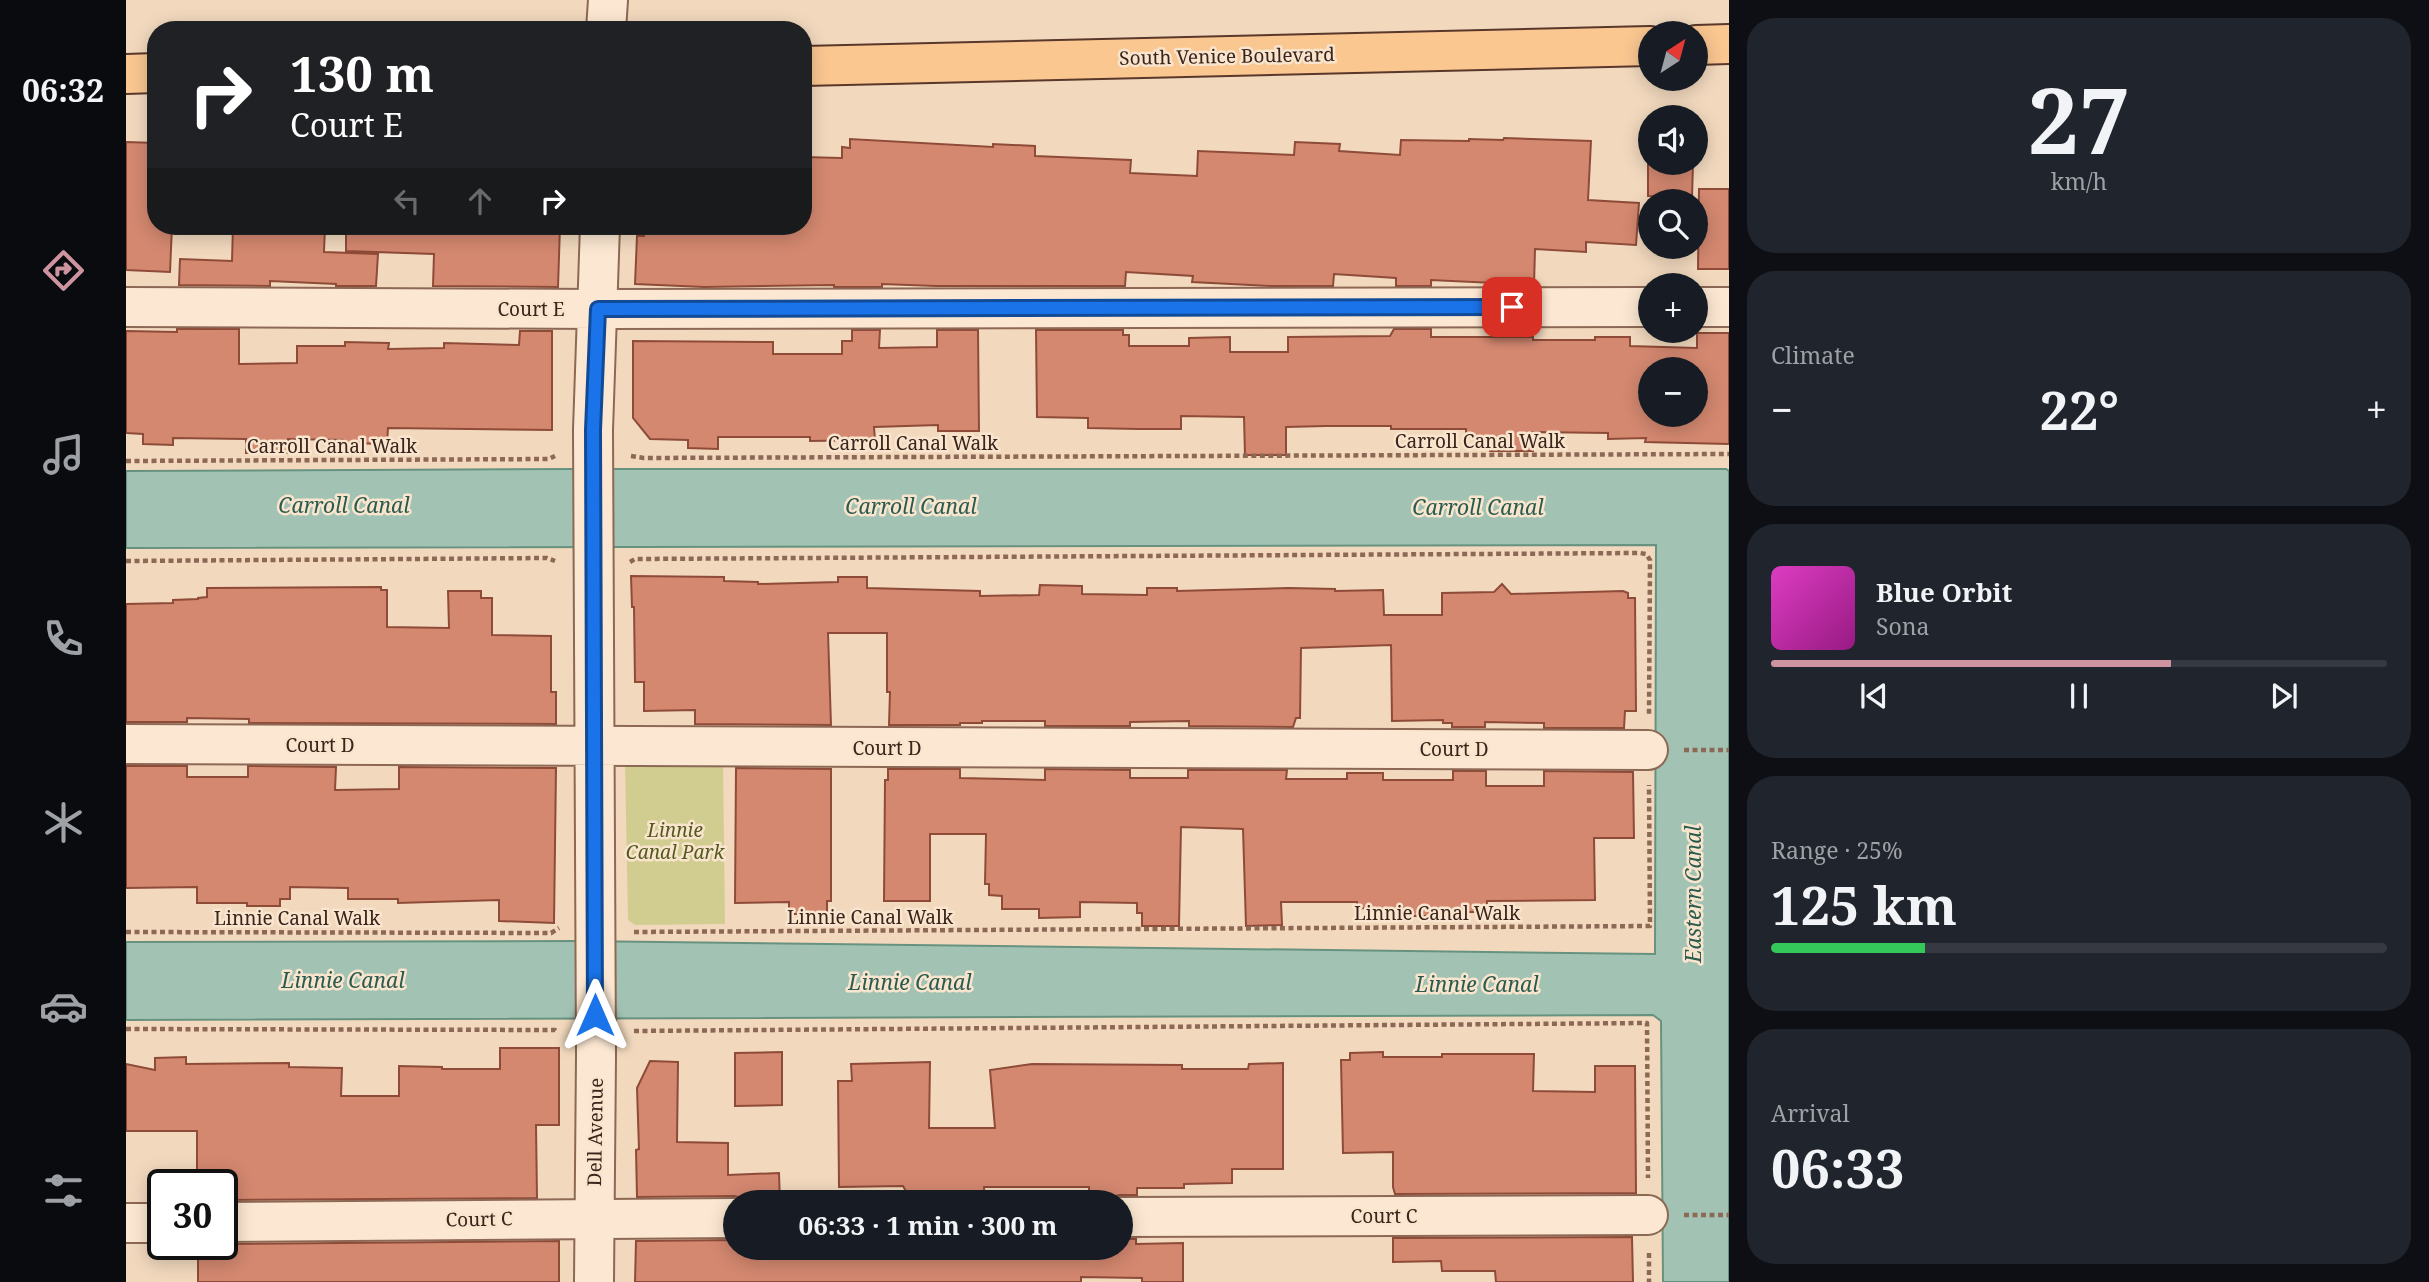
<!DOCTYPE html>
<html lang="en">
<head>
<meta charset="utf-8">
<style>
	:root { --surface:#171b24; --page:#20242c; --text:#f1f3f6; --muted:#9ea1a6; --line:#363941; --accent:#cd94a0 }
	body { margin:0; font-family:"Noto Serif",serif; background:var(--page); color:var(--text); height:100vh; display:flex; flex-direction:column; font-size:26px; white-space:nowrap }
	* { box-sizing:border-box; margin:0 }
	p { font-size:23px; color:var(--muted) }
	.icon { flex:none; width:38px; height:38px; fill:none; stroke:currentColor; stroke-width:2; stroke-linecap:round; stroke-linejoin:round }
	.map { position:relative; flex:1; overflow:hidden }
	.side { display:flex; flex-direction:column; gap:18px; padding:18px; background:#0d0f14; width:700px }
	.side>* { flex:none }
	.banner { position:absolute; left:21px; top:21px; width:665px; height:214px; border-radius:28px; box-shadow:0 4px 18px #0003; background:#202124; color:#fff; overflow:hidden }
	.needle { width:46px; rotate:36deg }
	.fabs { position:absolute; left:1512px; top:21px; display:grid; gap:14px }
	.fabs a { display:grid; place-items:center; width:70px; height:70px; border-radius:50%; background:var(--surface); box-shadow:0 4px 18px #0003; font-size:35px }
	.speed { position:absolute; left:21px; top:1169px; display:flex; gap:14px; font-size:35px; font-weight:700; text-align:center }
	.speed>* { display:grid; place-content:center; width:91px; height:91px; border-radius:50%; background:var(--surface); box-shadow:0 4px 18px #0003; line-height:1 }
	.speed .limit { border:4px solid #111; border-radius:10px; background:#fff; color:#111 }
	.pin { position:absolute; display:grid; place-items:center; width:60px; height:60px; color:#fff; margin:-30px; border-radius:14px; box-shadow:0 4px 10px #0006 }
	.me { position:absolute; width:77px; margin:-38px; rotate:0deg; stroke-linejoin:round; filter:drop-shadow(0 0 5px #0008) }
	.turn { display:flex; align-items:center; gap:24px; height:147px; padding:0 28px; font-size:32px }
	.turn .icon { width:91px; height:91px; stroke-width:2.5 }
	.turn b { display:block; font-size:49px; line-height:60px }
	.lanes { display:flex; align-items:center; height:66px; padding:0 28px; background:#0003; justify-content:center; gap:35px; direction:ltr }
	.lanes .off { opacity:.35 }
	.big { font-size:52px; font-weight:700; line-height:1.1 }
	.side .widget { flex:1; display:flex; flex-direction:column; justify-content:center; gap:10px; min-width:0; padding:0 24px; border-radius:28px; background:var(--page) }
	.side .dial { align-items:center; gap:0 }
	.dial b { font-size:91px; line-height:1 }
	.song { display:flex; align-items:center; gap:21px }
	.cover { width:84px; height:84px; border-radius:10px; background:linear-gradient(135deg,hsl(310 70% 55%),hsl(310 70% 35%)) }
	.played { height:7px; border-radius:4px; background:linear-gradient(90deg,var(--accent) 65%,var(--line) 65%) }
	.keys { display:flex; justify-content:space-around; direction:ltr }
	.heat { display:flex; justify-content:space-between; align-items:center; font-size:38px; direction:ltr }
	.charge { height:10px; border-radius:5px; background:linear-gradient(90deg,#34c759 25%,var(--line) 0) }
	.trip { position:absolute; left:597px; top:1190px; width:410px; height:70px; border-radius:35px; background:var(--surface); box-shadow:0 4px 18px #0003; font-weight:700; line-height:70px; text-align:center }
	main { display:flex; flex:1; min-height:0 }
	.tabs { display:flex; flex-direction:column; width:126px; justify-content:space-around; align-items:center; background:#090b0e; color:var(--muted) }
	.tabs .icon { width:49px; height:49px }
	.tabs .on { color:var(--accent) }
	.tabs b { font-size:32px; color:var(--text) }
	.map>svg:first-child { display:block }
	.green { fill:#d1cd91 }
	.water { fill:#a2c3b3; stroke:#689280; stroke-width:2 }
	.building { fill:#d48870; stroke:#8e4b38; stroke-width:2; fill-rule:evenodd }
	.lines { fill:none; stroke-linecap:round; stroke-linejoin:round }
	.minor-casing { stroke:#8c6855; stroke-width:42 }
	.major-casing { stroke:#59372a; stroke-width:42 }
	.path { stroke:#8c6855; stroke-width:4.5; stroke-dasharray:5 3.5; stroke-linecap:butt }
	.minor { stroke:#fce8d2; stroke-width:38 }
	.major { stroke:#fac791; stroke-width:38 }
	.route-casing { stroke:#114b97; stroke-width:18 }
	.route { stroke:#1a73e8; stroke-width:12 }
	.labels { text-anchor:middle; stroke-width:5; stroke-linejoin:round; paint-order:stroke }
	.street-label { font-size:19px; fill:#3a241b; stroke:#f9e5ce }
	.park-label { font-size:19px; font-style:italic; fill:#54591f; stroke:#f9e5ce }
	.water-label { font-size:21px; font-style:italic; fill:#295b4f; stroke:#f9e5ce }
</style>
</head>
<body>
<main>
<nav class="tabs">
<b>06:32</b>
<svg class="icon on" aria-label="directions" viewBox="0 0 24 24"><path d="M12 3l9 9-9 9-9-9zM9 14v-3h6M13 9l2 2-2 2"/></svg>
<svg class="icon" aria-label="music" viewBox="0 0 24 24"><path d="M9 18V5l10-2v13"/><circle cx="6" cy="18" r="3"/><circle cx="16" cy="16" r="3"/></svg>
<svg class="icon" aria-label="phone" viewBox="0 0 24 24"><path d="M5 4h4l2 5-3 2q2 4 5 5l2-3 5 2v4C11 20 4 13 5 4z"/></svg>
<svg class="icon" aria-label="climate" viewBox="0 0 24 24"><path d="M12 3v18M4 7l16 10M4 17L20 7"/></svg>
<svg class="icon" aria-label="car" viewBox="0 0 24 24"><path d="M5 17H2v-5l4-1 3-4h7l3 4 3 1v5h-3M9 17h6M6 11h13"/><circle cx="7" cy="17" r="2"/><circle cx="17" cy="17" r="2"/></svg>
<svg class="icon" aria-label="filters" viewBox="0 0 24 24"><path d="M4 7h16M4 17h16"/><circle cx="9" cy="7" r="2"/><circle cx="15" cy="17" r="2"/></svg>
</nav>
<div class="map">
<svg width="1603" height="1282" viewBox="0 0 1603 1282">
	<rect width="100%" height="100%" fill="#f2d9be"/>
	<path class="green" d="M597 761 599 924 509 925 502 920 499 762Z"/>
	<path class="water" d="M448 469H1600L1603 471V1282H1537L1535 1021 1527 1015 0 1020V942L451 941 1529 954 1530 545 0 548V471Z"/>
	<path class="building" d="M1378 138 1465 141 1462 200 1513 203 1510 245 1460 242V252L1409 249 1408 285 1305 280V286H1270V278L1208 274 1207 286H1144L1066 282 1067 276 1000 272 999 286H810L756 284V287H708V285L578 287 509 284 511 236H518V226H677V157L716 158V147L724 148V139L867 147V144L909 146V156L1005 160 1004 173 1071 176 1072 151 1168 155 1169 142 1214 144 1213 151 1274 155 1275 140 1343 141V139L1377 140Z
		M0 142 30 143V226H46L44 272 0 270Z
		M1522 163H1567L1566 197 1522 196Z
		M1573 189H1603V269H1572Z
		M107 226H199L198 252 252 254 250 286H210V284L144 281V286L53 285 54 259 106 261Z
		M220 226H434L432 287 307 286 308 254 220 251Z
		M51 329H113V364L171 363V346H219V342L263 343 262 349 318 348V343L393 345 394 331H426V430L262 428 261 444 218 443V440L162 439V453H120V439L47 438V445L17 444V434L0 433V331L51 332Z
		M1268 329H1305V337H1407V340H1469V337H1504V346L1571 348V333H1603V444L1519 442 1520 438 1482 439V433L1407 432V451H1364V437H1340V429H1265V426H1200L1160 427V455H1119L1118 417 1055 416V429H1012L962 428V418L911 417 910 330H997V335H1003V346H1063V338L1104 337V352H1162V337L1264 336ZM1524 369H1570V415H1524Z
		M726 330H754L753 348 811 347V330H852L853 431H812V425L748 427 749 440 684 441V437H592V449L562 448V440L524 439 507 418V341L647 342V354H716V341H726Z
		M505 576 598 577V581L632 582V584L712 582V577H741V588L854 591V596L913 595 914 585 956 586V594L1021 595V588H1051V591L1163 588 1209 589V591L1257 590 1258 615H1316V593L1368 592 1376 584 1385 594 1497 591 1502 593V598H1509L1510 711H1499L1498 728H1418V723L1359 722V727H1326V723H1317V720L1266 721 1265 645 1175 648 1174 718H1170L1167 727 1063 726V721L1004 722V726H919V721H856V723H834V725H763L764 692H761V633H702L705 725 569 724V710L518 711V682H509L508 607H506Z
		M255 587V590H261V627L323 628 322 591H355V598H366V635L425 636V692H430V724L123 723V719L61 718V722H0V604L47 603V600L72 599V598L81 597V588Z
		M0 766H61V777H122V766L210 767 209 790 273 789V767L430 768 428 923 373 921V900L272 903V899H222V888L164 887V899H154V906H121V903H71V887L0 888Z
		M610 768 705 769V901H701V914H663V902L609 903Z
		M762 769H834V778L919 780V769L1004 770V778H1062V770H1161L1160 779H1221V773H1257V780H1327V771H1360V786H1418V771L1507 772 1508 838H1468L1469 900 1361 901V908H1355V912H1306V916H1264V909L1231 908V902H1155L1156 925 1120 926 1117 829 1055 827 1053 926H1016V913H1011V903L954 902V917L913 918V909H876V896L863 895V884H859L860 834H804V901H758L759 780H762Z
		M374 1048H433V1125H410L411 1198 96 1200V1185H71V1131H0V1064L29 1070V1058L60 1057V1064L163 1063V1067L216 1068 215 1096H273V1066L316 1067V1069H374Z
		M656 1052V1105L609 1106V1053Z
		M1257 1052V1057H1316V1054H1408L1407 1091 1469 1092V1066H1509L1510 1193 1269 1194 1267 1187V1152L1217 1153 1215 1060H1224V1053Z
		M524 1061 552 1062 551 1142 602 1143V1175L653 1173 654 1202H623L609 1196 511 1197 510 1150 513 1149 511 1088Z
		M804 1062 803 1128H869L864 1070 906 1064 1056 1065V1069H1122L1123 1064 1157 1063V1169H1106V1183L1058 1184V1188H1011V1195H993L984 1198 979 1202H963V1187H858L859 1202H786L777 1186 713 1187 712 1081H726L725 1064Z
		M1506 1237 1507 1282H1370L1369 1271H1316L1315 1261 1267 1262V1238Z
		M994 1239H1010V1244L1057 1243V1282H1016V1278L955 1277V1282H509L510 1241 609 1240V1248H704V1251L813 1248 962 1250V1248H994Z
		M433 1241V1282H72V1246H96V1244Z"/>
	<g class="lines">
		<g class="minor-casing">
			<path id="minor" d="M480 30 482 0
				M0 307 472 309 1524 307
				M1570 307H1603
				M0 744 1522 750
				M994 1217 1522 1215
				M96 1222 609 1218
				M0 1223H37
				M468 1282 470 1056 467 430 474 226"/>
		</g>
		<g class="major-casing">
			<path id="major" d="M1570 45 1603 44
				M677 66 1524 46
				M0 74 30 73"/>
		</g>
		<path class="path" d="M505 456 518 458 1603 454
			M0 461 423 459 429 456
			M0 561 421 558 429 561
			M504 562 509 559 1514 553 1520 554 1524 560 1523 714
			M1558 750H1603
			M0 932 425 933 433 928
			M508 932 1524 926 1523 785
			M0 1029 429 1030 432 1033
			M508 1031 1521 1023 1522 1178
			M1558 1215H1603
			M1523 1253V1282"/>
		<use href="#minor" class="minor"/>
		<use href="#major" class="major"/>
	</g>
	<g class="lines">
		<g class="route-casing">
			<path id="route" d="M469 1015 467 430 472 309 1386 307"/>
		</g>
		<use href="#route" class="route"/>
	</g>
	<g class="labels">
		<g class="street-label">
			<text transform="translate(1101 56) rotate(-1)" y="7">South Venice Boulevard</text>
			<text x="405" y="316">Court E</text>
			<text x="1354" y="448">Carroll Canal Walk</text>
			<text x="787" y="450">Carroll Canal Walk</text>
			<text x="206" y="453">Carroll Canal Walk</text>
			<text x="194" y="752">Court D</text>
			<text x="761" y="755">Court D</text>
			<text x="1328" y="756">Court D</text>
			<text x="1311" y="920">Linnie Canal Walk</text>
			<text x="744" y="924">Linnie Canal Walk</text>
			<text x="171" y="925">Linnie Canal Walk</text>
			<text transform="translate(469 1132) rotate(-89)" y="7">Dell Avenue</text>
			<text x="1258" y="1223">Court C</text>
			<text transform="translate(353 1219) rotate(-1)" y="7">Court C</text>
		</g>
		<g class="park-label">
			<text x="549" y="837">Linnie<tspan x="549" dy="22">Canal Park</tspan></text>
		</g>
		<g class="water-label">
			<text x="218" y="513">Carroll Canal</text>
			<text x="785" y="514">Carroll Canal</text>
			<text x="1352" y="515">Carroll Canal</text>
			<text transform="translate(1568 894) rotate(-90)" y="7">Eastern Canal</text>
			<text x="217" y="988">Linnie Canal</text>
			<text x="784" y="990">Linnie Canal</text>
			<text x="1351" y="992">Linnie Canal</text>
		</g>
	</g>
</svg>
<div class="fabs">
<a><svg class="needle" viewBox="-14 -14 28 28"><path d="M0-13l5 13h-10z" fill="#e53935"/><path d="M0 13l5-13h-10z" fill="#9ea1a6"/></svg></a>
<a><svg class="icon" aria-label="sound" viewBox="0 0 24 24"><path d="M4 9h4l5-4v14l-5-4H4zM17 9q2 3 0 6"/></svg></a>
<a><svg class="icon" aria-label="search" viewBox="0 0 24 24"><circle cx="10" cy="10" r="6"/><path d="M15 15l6 6"/></svg></a>
<a>+</a>
<a>−</a>
</div>
<div class="speed"><div class="limit">30</div></div>
<div class="pin" style="left:1386px;top:307px;background:#d93025"><svg class="icon" aria-label="arrive" viewBox="0 0 24 24"><path d="M6 21V4h12l-3 4 3 4H6"/></svg></div>
<svg class="me" style="left:469px;top:1015px" viewBox="-20 -20 40 40"><path d="M0-17L14 15 0 8-14 15z" fill="#1a73e8" stroke="#fff" stroke-width="4"/></svg>
<div class="trip">06:33 · 1 min · 300 m</div>
<div class="banner">
<div class="turn"><svg class="icon" aria-label="right" viewBox="0 0 24 24"><path d="M7 20v-9h11M14 6l5 5-5 5"/></svg><div><b>130 m</b>Court E</div></div>
<div class="lanes"><svg class="icon off" aria-label="left" viewBox="0 0 24 24"><path d="M17 20v-9H6M10 6l-5 5 5 5"/></svg><svg class="icon off" aria-label="ahead" viewBox="0 0 24 24"><path d="M12 20V5M6 11l6-6 6 6"/></svg><svg class="icon" aria-label="right" viewBox="0 0 24 24"><path d="M7 20v-9h11M14 6l5 5-5 5"/></svg></div>
</div>
</div>
<section class="side">
<div class="widget dial"><b>27</b><p>km/h</p></div>
<div class="widget"><p>Climate</p>
<div class="heat"><a>−</a><b class="big">22°</b><a>+</a></div>
</div>
<div class="widget">
<div class="song"><i class="cover"></i><div><b>Blue Orbit</b><p>Sona</p></div></div>
<div class="played"></div>
<div class="keys"><svg class="icon" aria-label="previous" viewBox="0 0 24 24"><path d="M18 5L8 12l10 7zM5 5v14"/></svg><svg class="icon" aria-label="pause" viewBox="0 0 24 24"><path d="M8 5v14M16 5v14"/></svg><svg class="icon" aria-label="next" viewBox="0 0 24 24"><path d="M6 5l10 7-10 7zM19 5v14"/></svg></div>
</div>
<div class="widget"><p>Range · 25%</p><b class="big">125 km</b><div class="charge"></div></div>
<div class="widget"><p>Arrival</p><b class="big">06:33</b></div>
</section>
</main>
</body>
</html>
